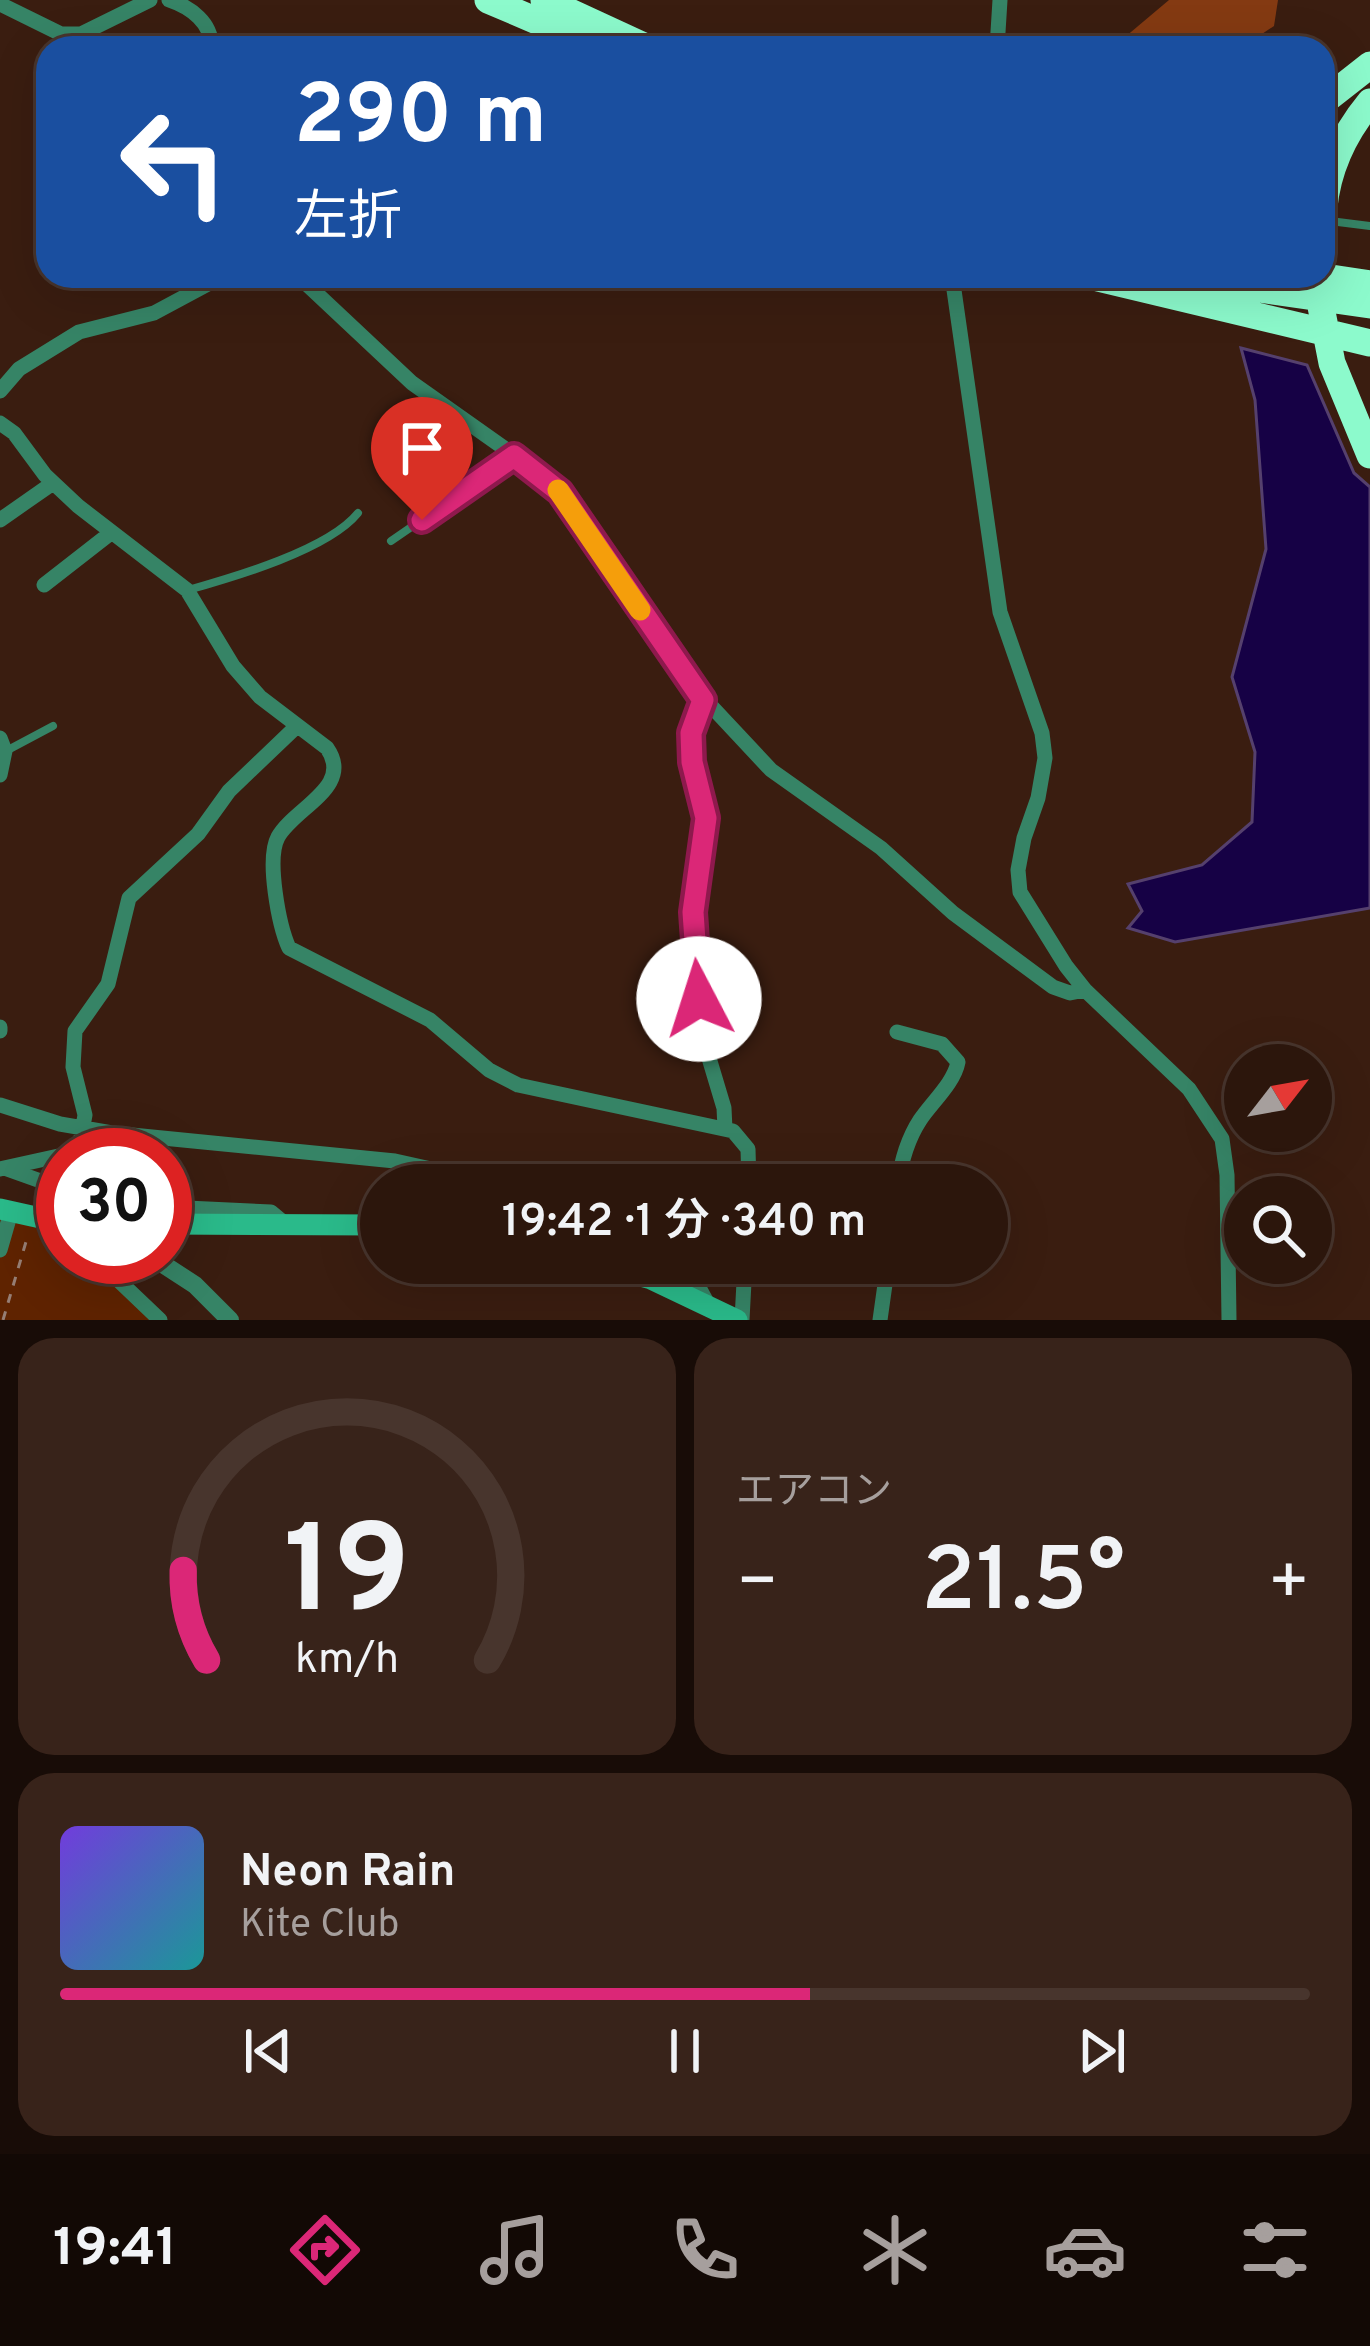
<!DOCTYPE html>
<html lang="ja">
<head>
<meta charset="utf-8">
<style>
	:root { --surface:#2c160c; --page:#38231a; --text:#f1f3f6; --muted:#a69f9d; --line:#48352d; --accent:#db2777 }
	body { margin:0; font-family:Overpass,"Noto Sans JP",sans-serif; background:var(--page); color:var(--text); height:100vh; display:flex; flex-direction:column; font-size:45px; white-space:nowrap }
	* { box-sizing:border-box; margin:0 }
	p { font-size:39px; color:var(--muted) }
	.icon { flex:none; width:66px; height:66px; fill:none; stroke:currentColor; stroke-width:2; stroke-linecap:round; stroke-linejoin:round }
	.map { position:relative; height:1320px; overflow:hidden }
	.drawer { display:flex; flex-direction:column; gap:18px; padding:18px; background:#180c07; flex:1 }
	.drawer>* { flex:none }
	.hud { position:absolute; left:36px; top:36px; width:1299px; height:252px; border-radius:36px; box-shadow:0 12px 48px #0002,0 0 0 3px var(--line); background:#1a4fa0; color:#fff; overflow:hidden }
	.needle { width:78px; rotate:59deg }
	.buttons { position:absolute; left:1224px; top:1044px; display:grid; gap:24px }
	.buttons a { display:grid; place-items:center; width:108px; height:108px; border-radius:50%; background:var(--surface); box-shadow:0 12px 48px #0002,0 0 0 3px var(--line); font-size:60px }
	.speed { position:absolute; left:36px; top:1128px; display:flex; gap:24px; font-size:60px; font-weight:700; text-align:center }
	.speed>* { display:grid; place-content:center; width:156px; height:156px; border-radius:50%; background:var(--surface); box-shadow:0 12px 48px #0002,0 0 0 3px var(--line); line-height:1 }
	.speed .limit { border:18px solid #d22; background:#fff; color:#111 }
	.pin { position:absolute; display:grid; place-items:center; width:102px; height:102px; color:#fff; margin:-123px -51px; border-radius:50% 50% 50% 0; rotate:-45deg; box-shadow:0 0 12px #0007 }
	.pin .icon { rotate:45deg }
	.me { position:absolute; width:132px; margin:-66px; rotate:355deg; stroke-linejoin:round; filter:drop-shadow(0 0 9px #0008) }
	.turn { display:flex; align-items:center; gap:42px; height:252px; padding:0 60px; font-size:54px }
	.turn .icon { width:156px; height:156px; stroke-width:2.5 }
	.turn b { display:block; font-size:84px; line-height:102px }
	.big { font-size:90px; font-weight:600; line-height:1.1 }
	.drawer .tile { flex:1; display:flex; flex-direction:column; justify-content:center; gap:18px; min-width:0; padding:0 42px; border-radius:36px; background:var(--page) }
	.drawer .dial { align-items:center; gap:0 }
	.dial svg { height:312px; overflow:visible; fill:none; stroke:var(--line); stroke-width:7; stroke-linecap:round; text-anchor:middle }
	.dial text { fill:var(--text); stroke:none }
	.song { display:flex; align-items:center; gap:36px }
	.cover { width:144px; height:144px; border-radius:18px; background:linear-gradient(135deg,hsl(260 70% 55%),hsl(180 70% 35%)) }
	.played { height:12px; border-radius:6px; background:linear-gradient(90deg,var(--accent) 60%,var(--line) 60%) }
	.keys { display:flex; justify-content:space-around; direction:ltr }
	.heat { display:flex; justify-content:space-between; align-items:center; font-size:66px; direction:ltr }
	.drawer .tiles { flex:1; display:grid; gap:18px; grid-template-columns:1fr 1fr }
	.tile:last-child { grid-column:span 2 }
	.trip { position:absolute; left:360px; top:1164px; width:648px; height:120px; border-radius:60px; background:var(--surface); box-shadow:0 12px 48px #0002,0 0 0 3px var(--line); font-weight:600; line-height:120px; text-align:center }
	.tabs { display:flex; height:192px; justify-content:space-around; align-items:center; background:#120905; color:var(--muted) }
	.tabs .icon { width:84px; height:84px }
	.tabs .active { color:var(--accent) }
	.tabs b { font-size:54px; color:var(--text) }
	.map>svg:first-child { display:block }
	.green { fill:#5f2300 }
	.forest { fill:#843a12 }
	.water { fill:#160145; stroke:#55406d; stroke-width:3 }
	.lines { fill:none; stroke-linecap:round; stroke-linejoin:round }
	.path { stroke:#967e74; stroke-width:3; stroke-dasharray:9 9; stroke-linecap:butt }
	.service { stroke:#368466; stroke-width:8 }
	.minor { stroke:#368466; stroke-width:15 }
	.tertiary { stroke:#368466; stroke-width:18 }
	.secondary { stroke:#2aba8a; stroke-width:21 }
	.motorway { stroke:#8cfacc; stroke-width:27 }
	.route-casing { stroke:#8e194d; stroke-width:30 }
	.route { stroke:#db2777; stroke-width:21 }
	.slow { stroke:#f59e0b; stroke-width:21 }
</style>
</head>
<body>
<div class="map">
<svg width="1370" height="1320" viewBox="0 0 1370 1320">
	<rect width="100%" height="100%" fill="#3a1d10"/>
	<path class="green" d="M0 1216 63 1237V1257H89L153 1320H0Z"/>
	<path class="forest" d="M1169 0H1278L1274 26 1241 48H1112Z"/>
	<path class="water" d="M1241 348 1307 365 1354 473 1370 487V908L1175 942 1128 928 1142 911 1128 884 1202 865 1252 822 1255 752 1232 677 1266 549 1255 400Z"/>
	<g class="lines">
		<path class="path" d="M3 1320 28 1235"/>
		<path class="service" d="M1330 221 1370 226
			M391 541 513 457
			M188 590C234 577 328 550 358 513
			M6 751 53 726"/>
		<path class="minor" d="M169 0C190 7 213 23 211 48
			M0 4 61 34H81L150 0
			M997 48 1000 0
			M298 276 412 383 538 472 560 492 684 677 771 770 881 848 953 913 1053 987 1070 993 1085 990
			M952 276 1000 612 1042 733 1045 758 1038 798 1024 838 1018 870 1020 892 1066 966 1085 990 1189 1089 1222 1139 1227 1175 1229 1320
			M0 391 19 369 79 332 154 313 223 276
			M0 423 14 433 45 475 78 506 187 590 233 666 260 697 327 748C354 787 295 807 278 837 266 859 279 926 289 948L430 1020 489 1070 518 1085 733 1131 748 1149 749 1185
			M0 520 53 483
			M44 585 112 532
			M703 700 691 733 692 762 706 818 693 912 703 1038 724 1108 725 1129
			M0 738 5 751 0 775
			M0 1027V1031
			M897 1032 942 1044 958 1062C954 1083 932 1102 920 1120 907 1140 901 1162 898 1185
			M0 1105 60 1124 112 1133 395 1161 503 1185
			M0 1169 63 1155 80 1143 85 1115 73 1067 75 1031 108 984 129 898 198 834 229 791 297 726
			M7 1169 63 1189
			M165 1207 271 1212 283 1222
			M0 1250 11 1212
			M94 1257 160 1320
			M670 1263 695 1280 709 1306
			M742 1320 745 1263
			M880 1320 888 1263"/>
		<path class="tertiary" d="M152 1257 195 1285 230 1320"/>
		<path class="secondary" d="M0 1209 63 1223
			M165 1224 381 1225
			M593 1263 651 1279 737 1320"/>
		<path class="motorway" d="M488 0 600 48
			M544 0 648 48
			M1323 102 1370 65
			M1323 222C1324 177 1341 137 1370 102
			M1090 276 1370 343
			M1170 276 1370 305
			M1315 276 1332 363 1370 455
			M1318 276 1370 284"/>
	</g>
	<g class="lines">
		<g class="route-casing">
			<path id="route" d="M422 520 514 456 560 492 703 700 691 733 692 762 706 818 693 912 699 999"/>
		</g>
		<use href="#route" class="route"/>
		<path class="slow" d="M558 490 640 610"/>
	</g>
</svg>
<div class="buttons">
<a><svg class="needle" viewBox="-14 -14 28 28"><path d="M0-13l5 13h-10z" fill="#e53935"/><path d="M0 13l5-13h-10z" fill="#a69f9d"/></svg></a>
<a><svg class="icon" aria-label="search" viewBox="0 0 24 24"><circle cx="10" cy="10" r="6"/><path d="M15 15l6 6"/></svg></a>
</div>
<div class="speed"><div class="limit">30</div></div>
<div class="pin" style="left:422px;top:520px;background:#d93025"><svg class="icon" aria-label="arrive" viewBox="0 0 24 24"><path d="M6 21V4h12l-3 4 3 4H6"/></svg></div>
<svg class="me" style="left:699px;top:999px" viewBox="-20 -20 40 40"><circle r="19" fill="#fff"/><path d="M0-13L10 11 0 6-10 11z" fill="#db2777"/></svg>
<div class="trip">19:42 · 1 分 · 340 m</div>
<div class="hud">
<div class="turn"><svg class="icon" aria-label="left" viewBox="0 0 24 24"><path d="M17 20v-9H6M10 6l-5 5 5 5"/></svg><div><b>290 m</b>左折</div></div>
</div>
</div>
<section class="drawer">
<div class="tiles">
<div class="tile dial"><svg viewBox="0 0 100 80">
<path d="M14 69A42 42 0 1 1 86 69"/>
<path d="M14 69A42 42 0 0 1 8 46" stroke="#db2777"/>
<text x="50" y="56" font-size="32" font-weight="700">19</text>
<text x="50" y="72" font-size="11">km/h</text>
</svg></div>
<div class="tile"><p>エアコン</p>
<div class="heat"><a>−</a><b class="big">21.5°</b><a>+</a></div>
</div>
<div class="tile">
<div class="song"><i class="cover"></i><div><b>Neon Rain</b><p>Kite Club</p></div></div>
<div class="played"></div>
<div class="keys"><svg class="icon" aria-label="previous" viewBox="0 0 24 24"><path d="M18 5L8 12l10 7zM5 5v14"/></svg><svg class="icon" aria-label="pause" viewBox="0 0 24 24"><path d="M8 5v14M16 5v14"/></svg><svg class="icon" aria-label="next" viewBox="0 0 24 24"><path d="M6 5l10 7-10 7zM19 5v14"/></svg></div>
</div>
</div>
</section>
<nav class="tabs">
<b>19:41</b>
<svg class="icon active" aria-label="directions" viewBox="0 0 24 24"><path d="M12 3l9 9-9 9-9-9zM9 14v-3h6M13 9l2 2-2 2"/></svg>
<svg class="icon" aria-label="music" viewBox="0 0 24 24"><path d="M9 18V5l10-2v13"/><circle cx="6" cy="18" r="3"/><circle cx="16" cy="16" r="3"/></svg>
<svg class="icon" aria-label="phone" viewBox="0 0 24 24"><path d="M5 4h4l2 5-3 2q2 4 5 5l2-3 5 2v4C11 20 4 13 5 4z"/></svg>
<svg class="icon" aria-label="climate" viewBox="0 0 24 24"><path d="M12 3v18M4 7l16 10M4 17L20 7"/></svg>
<svg class="icon" aria-label="car" viewBox="0 0 24 24"><path d="M5 17H2v-5l4-1 3-4h7l3 4 3 1v5h-3M9 17h6M6 11h13"/><circle cx="7" cy="17" r="2"/><circle cx="17" cy="17" r="2"/></svg>
<svg class="icon" aria-label="filters" viewBox="0 0 24 24"><path d="M4 7h16M4 17h16"/><circle cx="9" cy="7" r="2"/><circle cx="15" cy="17" r="2"/></svg>
</nav>
</body>
</html>
